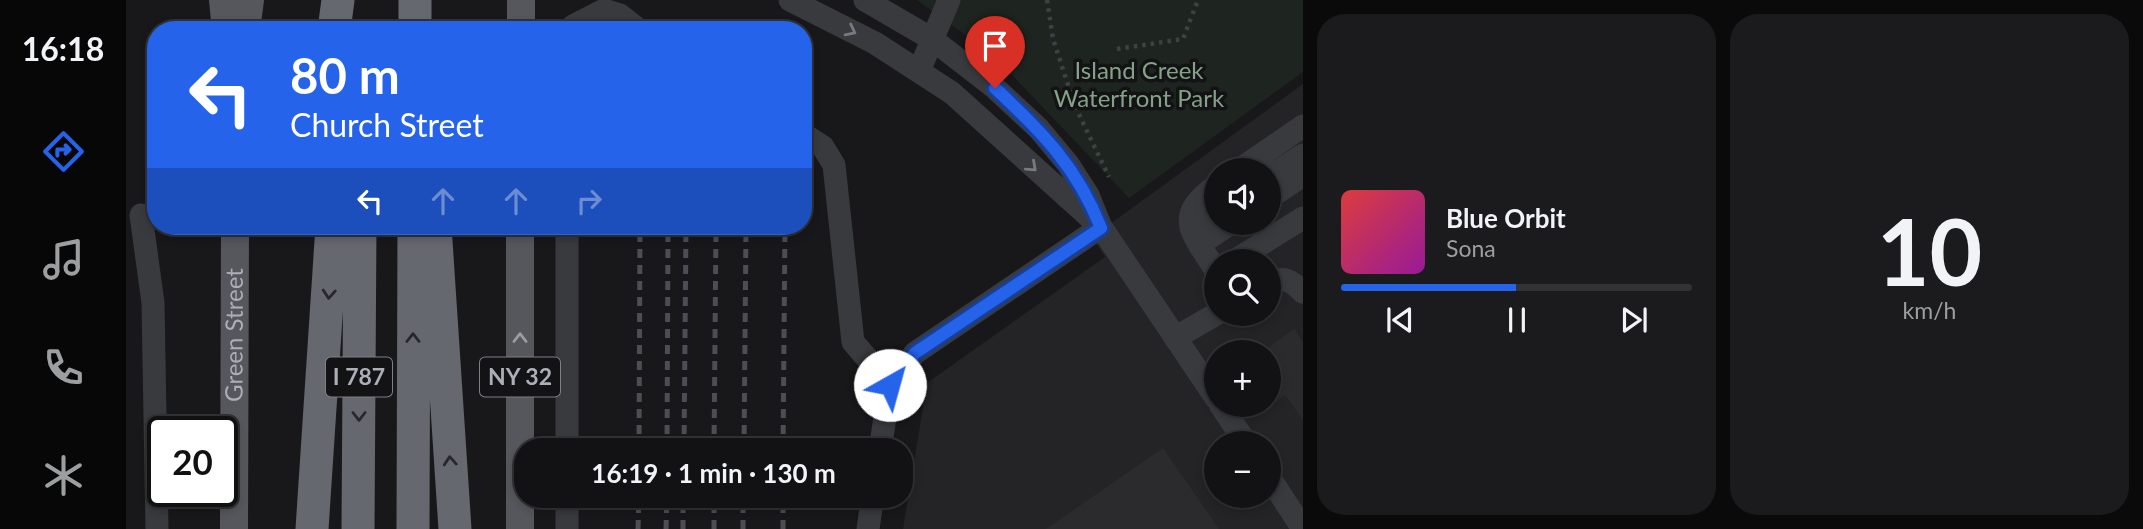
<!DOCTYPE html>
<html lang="en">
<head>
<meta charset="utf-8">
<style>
	:root { --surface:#121214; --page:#1b1b1d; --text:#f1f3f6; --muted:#9c9ea0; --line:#313234; --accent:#2563eb }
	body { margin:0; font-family:Lato,sans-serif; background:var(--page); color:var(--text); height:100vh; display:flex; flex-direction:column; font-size:26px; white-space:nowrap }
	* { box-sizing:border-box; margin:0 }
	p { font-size:23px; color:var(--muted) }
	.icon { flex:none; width:38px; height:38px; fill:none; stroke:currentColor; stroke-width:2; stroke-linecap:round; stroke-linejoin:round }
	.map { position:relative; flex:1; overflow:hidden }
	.sheet { display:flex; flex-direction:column; gap:14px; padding:14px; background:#0a0a0b; width:840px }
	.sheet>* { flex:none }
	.top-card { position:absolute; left:21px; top:21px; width:665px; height:214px; border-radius:28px; box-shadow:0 4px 10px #0003,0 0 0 2px var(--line); background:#2563eb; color:#fff; overflow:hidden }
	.fabs { position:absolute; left:1078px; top:158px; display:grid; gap:14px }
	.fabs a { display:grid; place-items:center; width:77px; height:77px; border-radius:50%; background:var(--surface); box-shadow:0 4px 10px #0003,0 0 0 2px var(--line); font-size:35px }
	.speed { position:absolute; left:21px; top:416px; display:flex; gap:14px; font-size:35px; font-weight:700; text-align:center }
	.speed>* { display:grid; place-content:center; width:91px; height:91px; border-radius:50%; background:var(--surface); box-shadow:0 4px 10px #0003,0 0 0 2px var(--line); line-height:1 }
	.speed .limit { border:4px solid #111; border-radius:10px; background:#fff; color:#111 }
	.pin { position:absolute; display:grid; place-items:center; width:60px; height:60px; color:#fff; margin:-72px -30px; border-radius:50% 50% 50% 0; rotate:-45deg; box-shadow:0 0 7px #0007 }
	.pin .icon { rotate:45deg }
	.me { position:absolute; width:77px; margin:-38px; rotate:38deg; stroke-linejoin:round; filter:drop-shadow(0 0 5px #0008) }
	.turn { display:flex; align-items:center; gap:24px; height:147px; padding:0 28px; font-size:32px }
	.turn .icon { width:91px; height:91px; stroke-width:2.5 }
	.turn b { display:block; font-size:49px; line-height:60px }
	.lanes { display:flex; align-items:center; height:66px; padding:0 28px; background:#0003; justify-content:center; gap:35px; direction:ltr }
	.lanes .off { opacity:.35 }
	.sheet .tile { flex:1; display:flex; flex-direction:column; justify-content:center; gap:10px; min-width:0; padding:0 24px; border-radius:28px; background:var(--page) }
	.sheet .dial { align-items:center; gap:0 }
	.dial b { font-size:91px; line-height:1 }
	.song { display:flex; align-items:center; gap:21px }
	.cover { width:84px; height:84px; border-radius:10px; background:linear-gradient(135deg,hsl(0 70% 55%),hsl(300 70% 35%)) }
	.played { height:7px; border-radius:4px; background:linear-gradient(90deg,var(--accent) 50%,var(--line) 50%) }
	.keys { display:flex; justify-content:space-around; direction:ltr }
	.sheet .tiles { flex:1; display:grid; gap:14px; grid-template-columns:repeat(2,1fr) }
	.trip { position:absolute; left:388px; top:438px; width:399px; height:70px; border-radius:28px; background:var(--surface); box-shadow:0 4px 10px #0003,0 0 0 2px var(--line); font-weight:700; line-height:70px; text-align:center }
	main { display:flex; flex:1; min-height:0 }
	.tabs { display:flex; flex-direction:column; width:126px; justify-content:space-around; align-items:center; background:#070708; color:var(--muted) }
	.tabs .icon { width:49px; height:49px }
	.tabs .current { color:var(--accent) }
	.tabs b { font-size:32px; color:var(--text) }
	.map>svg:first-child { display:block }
	.built { fill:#242427; fill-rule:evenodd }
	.green { fill:#1e241f }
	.building { fill:#2b2b2e }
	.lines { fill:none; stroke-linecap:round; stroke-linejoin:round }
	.path { stroke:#3f4145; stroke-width:4.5; stroke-dasharray:3.5 5; stroke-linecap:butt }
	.minor { stroke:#393a3e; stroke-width:23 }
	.major { stroke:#56575d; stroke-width:28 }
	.highway { stroke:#66686f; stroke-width:33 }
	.rail { stroke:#4d4e53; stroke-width:5; stroke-dasharray:9 7; stroke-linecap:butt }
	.oneway { stroke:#787a81 }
	.oneway2 { stroke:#28282c }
	.oneway3 { stroke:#9b9da6 }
	.route-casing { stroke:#184099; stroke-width:18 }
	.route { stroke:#2563eb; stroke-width:12 }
	.labels { text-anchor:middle; stroke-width:7; stroke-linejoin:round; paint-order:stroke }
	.shield { fill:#131315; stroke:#7e8087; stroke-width:2 }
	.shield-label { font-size:23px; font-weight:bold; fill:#acafb8 }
	.park-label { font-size:24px; fill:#85a187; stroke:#131315 }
	.street-label { font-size:24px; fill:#acafb8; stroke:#131315 }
</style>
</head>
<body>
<main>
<nav class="tabs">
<b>16:18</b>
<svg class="icon current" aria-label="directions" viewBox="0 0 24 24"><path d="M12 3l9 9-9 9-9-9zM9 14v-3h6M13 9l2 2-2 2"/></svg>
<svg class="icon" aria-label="music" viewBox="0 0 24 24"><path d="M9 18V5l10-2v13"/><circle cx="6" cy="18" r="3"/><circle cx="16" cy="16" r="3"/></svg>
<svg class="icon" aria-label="phone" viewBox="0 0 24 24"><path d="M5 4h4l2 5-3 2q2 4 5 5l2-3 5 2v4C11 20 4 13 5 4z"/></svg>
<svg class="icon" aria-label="climate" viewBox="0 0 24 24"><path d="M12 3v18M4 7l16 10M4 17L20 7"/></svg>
</nav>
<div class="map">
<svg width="1177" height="529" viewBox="0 0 1177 529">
	<rect width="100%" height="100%" fill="#18181a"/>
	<path class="built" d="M1177 84V529H777L801 383 979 257 966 237ZM1090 170H1143V222H1090ZM1090 261H1143V313H1090ZM1090 352H1143V404H1090ZM1090 443H1143V495H1090Z"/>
	<path class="green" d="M791 0H1177V72L1003 198 867 55Z"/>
	<path class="building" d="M1168 329 1177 342V420L1159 395 1143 406V347Z
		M1037 448 1093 529H920Z"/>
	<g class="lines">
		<path class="path" d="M921 0 927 39 949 106 983 177
			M991 49 1057 39 1072 0"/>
		<path class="minor" d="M664 0 749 43 826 93 970 223
			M739 0 806 39 869 88 913 129 942 164 962 195 975 227 1090 398
			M444 30 447 26 478 10 494 15 513 30
			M793 71 823 0
			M677 134 697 147 708 165 727 342 764 385
			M1113 170 1177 126
			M1143 177 1177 155
			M1090 186C1045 217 1068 234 1090 271
			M1143 198 1177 175
			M15 215 27 303 31 529
			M441 226V450
			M1065 228 1090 212
			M1074 244 1107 222
			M1108 261 1177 218
			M1143 284C1157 275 1166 281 1177 292
			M1049 338 1092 313
			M1094 404 1120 443
			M754 450 764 385 789 353 975 227
			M1143 477 1177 529
			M441 495V529
			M742 529 747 495"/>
		<g class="major">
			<path d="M97 0 100 30"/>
			<path d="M120 30 124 0"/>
			<path d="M395 30V0"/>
			<path id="s1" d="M108 529 109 226"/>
			<path d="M394 529V226"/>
		</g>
		<path class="highway" d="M208 30 212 0
			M289 30V0
			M309 226 329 529
			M186 529 206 226
			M232 529 234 226
			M287 529 288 226"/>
		<path class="rail" d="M513 450 514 226
			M541 450 542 226
			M558 450 560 226
			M588 450 590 226
			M618 450 620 226
			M657 450 659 226
			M512 529 513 495
			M540 529 541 495
			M557 529V495
			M588 529V495
			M617 529V495
			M657 529V495"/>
	</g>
	<defs><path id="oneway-chevron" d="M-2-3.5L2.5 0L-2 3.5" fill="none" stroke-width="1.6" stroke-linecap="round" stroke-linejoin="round" transform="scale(1.75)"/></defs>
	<g class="oneway">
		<use href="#oneway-chevron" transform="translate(725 31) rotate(27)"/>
		<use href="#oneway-chevron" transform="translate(906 167) rotate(42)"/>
	</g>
	<g class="oneway2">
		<use href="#oneway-chevron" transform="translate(203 294) rotate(94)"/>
		<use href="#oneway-chevron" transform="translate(287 338) rotate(-90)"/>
		<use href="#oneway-chevron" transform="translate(233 416) rotate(90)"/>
		<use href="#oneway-chevron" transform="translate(324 461) rotate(-94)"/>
	</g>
	<use class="oneway3" href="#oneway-chevron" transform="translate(394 338) rotate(-90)"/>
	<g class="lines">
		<g class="route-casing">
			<path id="route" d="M764 385 789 353 975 228C951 167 916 132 869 88"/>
		</g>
		<use href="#route" class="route"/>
	</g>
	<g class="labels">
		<g class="shield">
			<rect x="200" y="357.5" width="66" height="39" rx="5"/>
			<rect x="354" y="357.5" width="80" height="39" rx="5"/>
		</g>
		<g class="shield-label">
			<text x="233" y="385">I 787</text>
			<text x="394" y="385">NY 32</text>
		</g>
		<g class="park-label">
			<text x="1013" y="79">Island Creek<tspan x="1013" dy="28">Waterfront Park</tspan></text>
		</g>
		<g class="street-label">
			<text dy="8" stroke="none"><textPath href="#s1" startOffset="194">Green Street</textPath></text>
		</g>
	</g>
</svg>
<div class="fabs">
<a><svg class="icon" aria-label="sound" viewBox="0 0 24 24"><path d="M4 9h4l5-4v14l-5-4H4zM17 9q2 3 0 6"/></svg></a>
<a><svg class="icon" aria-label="search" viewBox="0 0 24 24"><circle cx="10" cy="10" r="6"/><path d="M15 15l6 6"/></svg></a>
<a>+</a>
<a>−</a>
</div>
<div class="speed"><div class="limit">20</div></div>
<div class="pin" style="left:869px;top:88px;background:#d93025"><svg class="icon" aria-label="arrive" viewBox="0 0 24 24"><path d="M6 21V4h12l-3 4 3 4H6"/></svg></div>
<svg class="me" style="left:764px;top:385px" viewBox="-20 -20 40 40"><circle r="19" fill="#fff"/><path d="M0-13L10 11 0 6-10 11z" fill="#2563eb"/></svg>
<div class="trip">16:19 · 1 min · 130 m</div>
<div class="top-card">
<div class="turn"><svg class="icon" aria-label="left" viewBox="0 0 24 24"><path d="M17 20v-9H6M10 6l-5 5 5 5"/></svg><div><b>80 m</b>Church Street</div></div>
<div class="lanes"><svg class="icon" aria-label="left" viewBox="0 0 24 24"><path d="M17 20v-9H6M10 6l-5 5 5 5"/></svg><svg class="icon off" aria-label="ahead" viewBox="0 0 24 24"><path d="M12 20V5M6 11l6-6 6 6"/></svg><svg class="icon off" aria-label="ahead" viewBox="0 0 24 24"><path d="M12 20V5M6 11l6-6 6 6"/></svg><svg class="icon off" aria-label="right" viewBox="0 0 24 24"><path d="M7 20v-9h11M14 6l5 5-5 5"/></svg></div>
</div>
</div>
<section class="sheet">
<div class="tiles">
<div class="tile">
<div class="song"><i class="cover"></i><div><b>Blue Orbit</b><p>Sona</p></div></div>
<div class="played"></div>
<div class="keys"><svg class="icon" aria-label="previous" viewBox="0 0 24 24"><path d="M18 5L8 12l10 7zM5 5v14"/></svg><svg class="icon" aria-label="pause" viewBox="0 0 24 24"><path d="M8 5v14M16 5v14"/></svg><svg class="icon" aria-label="next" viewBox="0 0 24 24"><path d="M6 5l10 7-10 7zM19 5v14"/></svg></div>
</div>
<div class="tile dial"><b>10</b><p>km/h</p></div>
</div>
</section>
</main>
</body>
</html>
